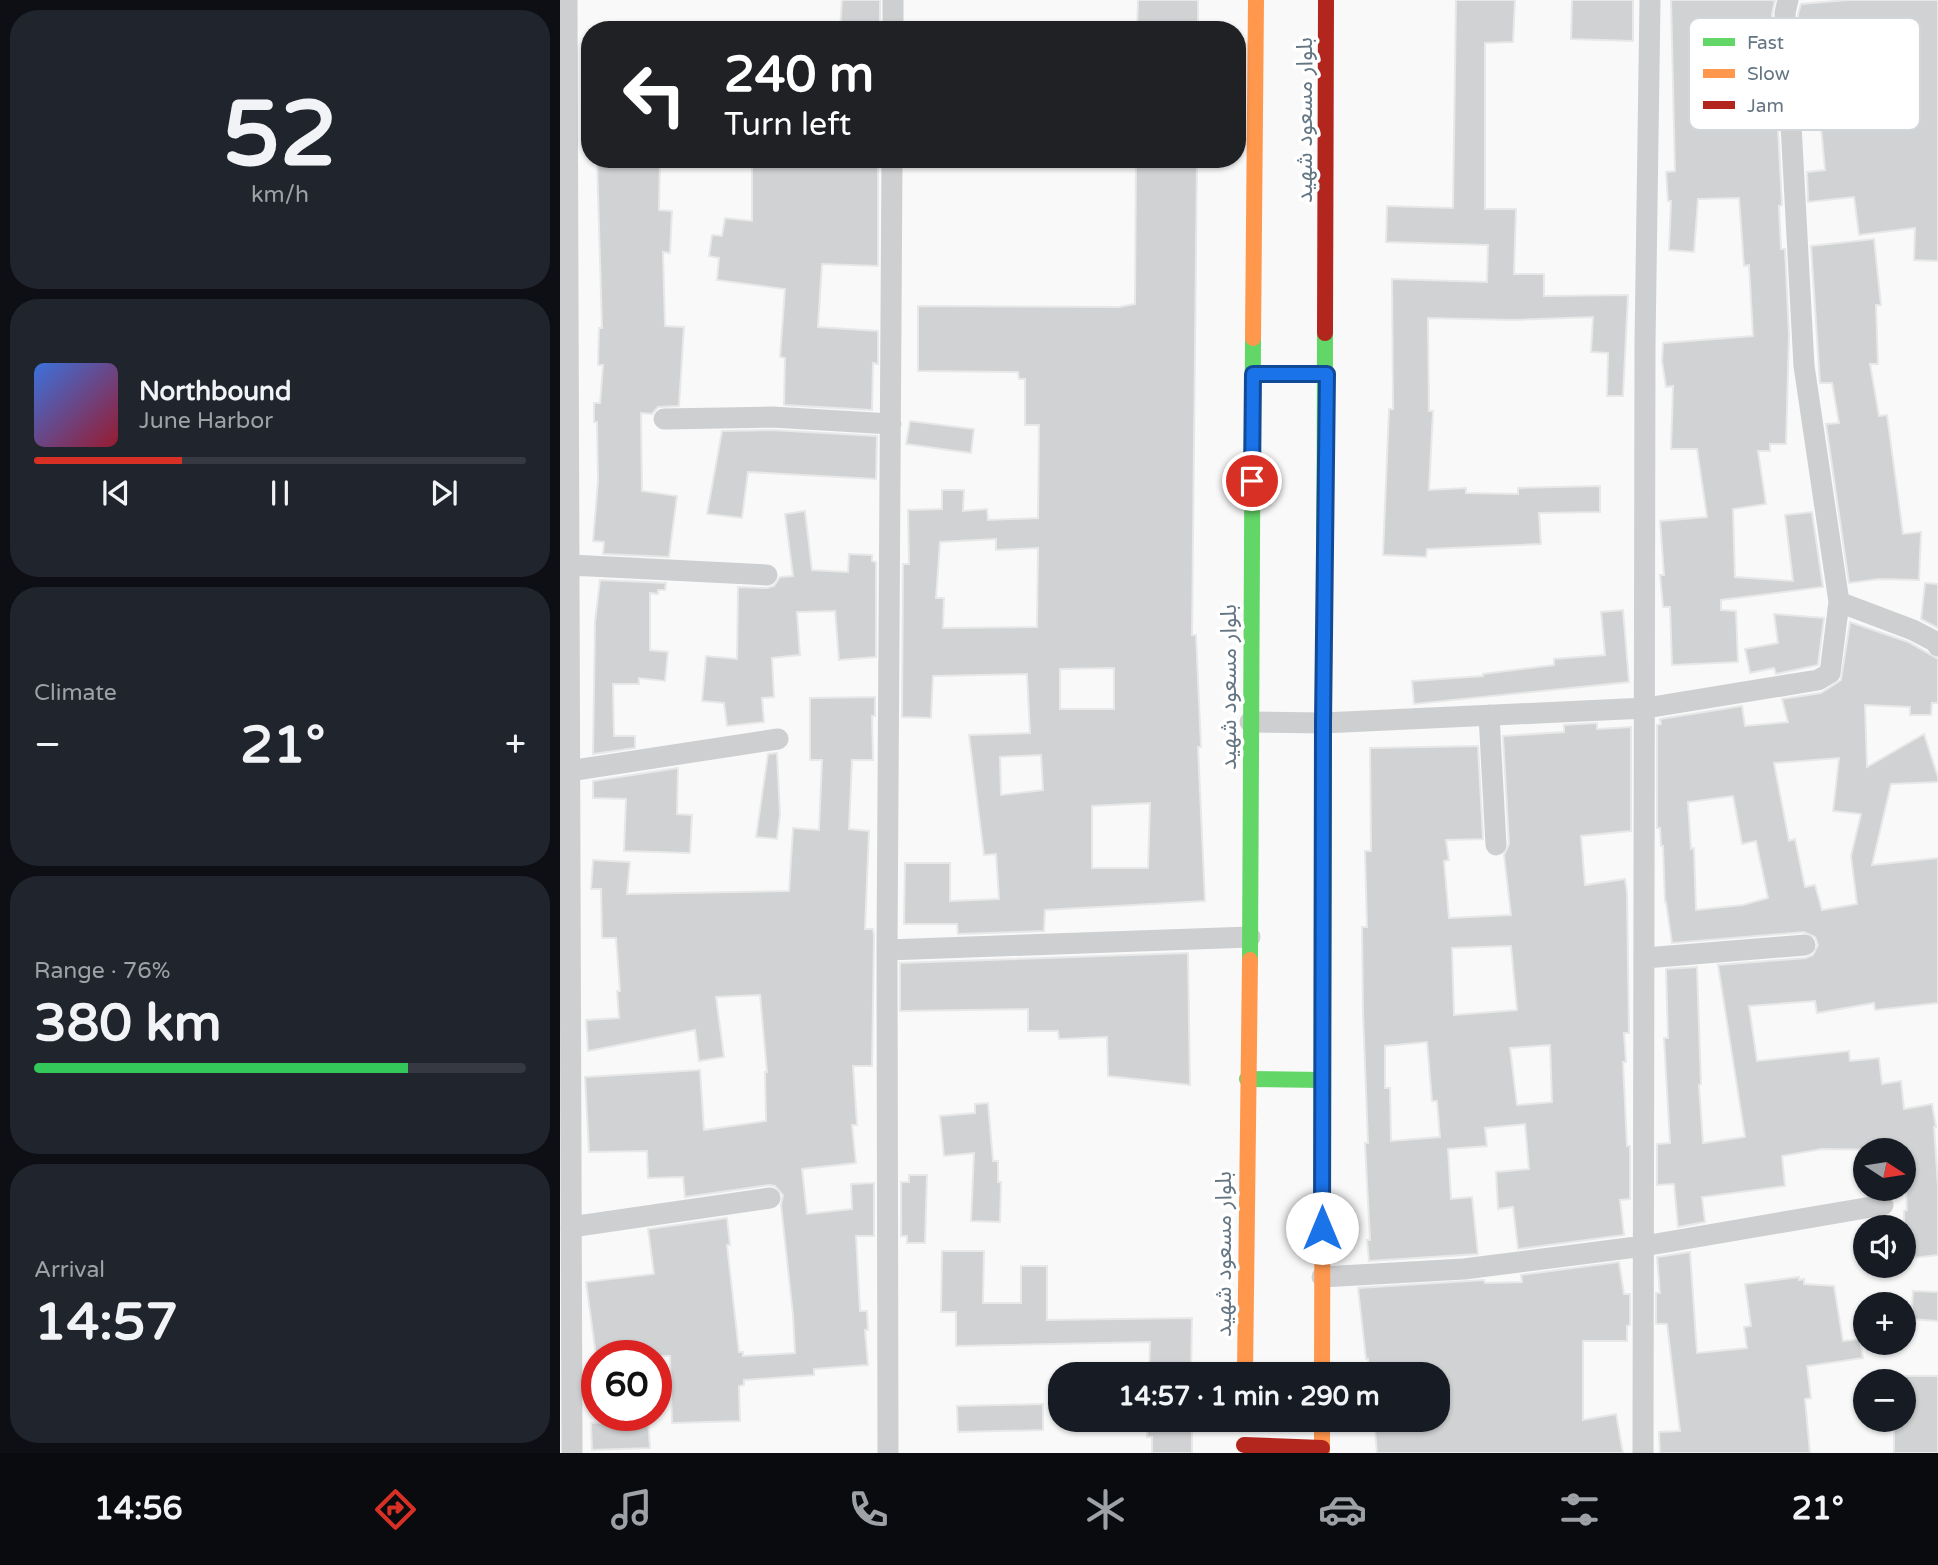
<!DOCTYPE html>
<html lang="en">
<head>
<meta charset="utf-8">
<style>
	:root { --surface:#171b24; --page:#20242c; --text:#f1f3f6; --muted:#9ea1a6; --line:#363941; --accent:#d93025 }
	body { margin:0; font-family:"Varela Round","Noto Sans Arabic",sans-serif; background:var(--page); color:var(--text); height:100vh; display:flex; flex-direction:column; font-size:26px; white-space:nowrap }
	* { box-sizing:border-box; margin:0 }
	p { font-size:23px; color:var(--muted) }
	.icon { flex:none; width:38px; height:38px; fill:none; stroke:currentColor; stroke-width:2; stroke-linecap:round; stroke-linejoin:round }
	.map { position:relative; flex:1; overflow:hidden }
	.sheet { display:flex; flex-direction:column; gap:10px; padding:10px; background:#0d0f14; width:560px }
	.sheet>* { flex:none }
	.top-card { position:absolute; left:21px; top:21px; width:665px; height:147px; border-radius:28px; box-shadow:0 2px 5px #0004; background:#202124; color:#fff; overflow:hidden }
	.needle { width:46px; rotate:102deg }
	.controls { position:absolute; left:1293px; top:1138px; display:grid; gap:14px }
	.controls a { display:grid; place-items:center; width:63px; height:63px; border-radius:50%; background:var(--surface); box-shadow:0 2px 5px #0004; font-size:35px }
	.speed { position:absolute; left:21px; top:1340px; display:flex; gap:14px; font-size:35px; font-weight:700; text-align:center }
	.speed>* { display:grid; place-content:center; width:91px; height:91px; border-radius:50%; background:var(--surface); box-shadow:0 2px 5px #0004; line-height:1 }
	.speed .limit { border:10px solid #d22; background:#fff; color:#111 }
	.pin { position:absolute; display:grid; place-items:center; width:60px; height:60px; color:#fff; margin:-30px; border:4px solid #fff; border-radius:50%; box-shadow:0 2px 7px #0007 }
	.me { position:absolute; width:77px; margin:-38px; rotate:0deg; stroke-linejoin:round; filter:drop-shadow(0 0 5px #0008) }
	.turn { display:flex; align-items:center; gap:24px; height:147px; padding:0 28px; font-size:32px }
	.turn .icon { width:91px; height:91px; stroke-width:2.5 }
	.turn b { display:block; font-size:49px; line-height:60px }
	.big { font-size:52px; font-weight:800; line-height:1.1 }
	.sheet .widget { flex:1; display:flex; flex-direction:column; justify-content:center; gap:10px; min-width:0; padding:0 24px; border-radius:28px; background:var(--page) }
	.sheet .dial { align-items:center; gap:0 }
	.dial b { font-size:91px; line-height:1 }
	.song { display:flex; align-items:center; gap:21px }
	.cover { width:84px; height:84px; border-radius:10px; background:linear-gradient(135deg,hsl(220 70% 55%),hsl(350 70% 35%)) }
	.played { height:7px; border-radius:4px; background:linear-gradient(90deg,var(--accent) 30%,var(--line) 30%) }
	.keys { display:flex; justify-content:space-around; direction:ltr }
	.heat { display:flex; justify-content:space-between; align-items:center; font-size:38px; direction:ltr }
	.charge { height:10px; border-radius:5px; background:linear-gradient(90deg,#34c759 76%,var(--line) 0) }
	.trip { position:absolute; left:488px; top:1362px; width:402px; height:70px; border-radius:28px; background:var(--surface); box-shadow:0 2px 5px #0004; font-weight:800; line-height:70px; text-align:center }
	.menu { display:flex; height:112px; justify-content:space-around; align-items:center; background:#090b0e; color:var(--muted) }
	.menu .icon { width:49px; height:49px }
	.menu .selected { color:var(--accent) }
	.menu b { font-size:32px; color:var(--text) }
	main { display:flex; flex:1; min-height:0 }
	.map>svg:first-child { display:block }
	.building { fill:#d0d2d3; stroke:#e8e8e8; stroke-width:2; fill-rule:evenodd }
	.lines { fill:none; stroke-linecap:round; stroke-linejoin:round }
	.street { stroke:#cecfd0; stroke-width:21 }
	.fast { stroke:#63d668; stroke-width:16 }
	.slow { stroke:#ff974d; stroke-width:16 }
	.jam { stroke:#b3261e; stroke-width:16 }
	.route-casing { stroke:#114b97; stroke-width:18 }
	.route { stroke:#1a73e8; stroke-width:12 }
	.labels { text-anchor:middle; stroke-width:7; stroke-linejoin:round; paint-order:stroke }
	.street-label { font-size:23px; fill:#657683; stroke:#fff }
	.key { fill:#fff; stroke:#d1d6da; stroke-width:2 }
	.key-label { font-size:19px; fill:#657683 }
</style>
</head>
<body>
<main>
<section class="sheet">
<div class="widget dial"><b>52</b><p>km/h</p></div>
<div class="widget">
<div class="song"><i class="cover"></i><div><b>Northbound</b><p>June Harbor</p></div></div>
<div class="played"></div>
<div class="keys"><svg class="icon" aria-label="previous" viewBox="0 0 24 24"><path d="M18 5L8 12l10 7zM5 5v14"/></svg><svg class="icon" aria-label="pause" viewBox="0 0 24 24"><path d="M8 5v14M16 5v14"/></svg><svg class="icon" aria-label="next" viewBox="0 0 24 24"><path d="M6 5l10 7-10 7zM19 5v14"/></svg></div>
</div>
<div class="widget"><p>Climate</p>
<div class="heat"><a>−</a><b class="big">21°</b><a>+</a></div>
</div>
<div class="widget"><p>Range · 76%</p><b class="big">380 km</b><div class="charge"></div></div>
<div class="widget"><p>Arrival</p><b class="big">14:57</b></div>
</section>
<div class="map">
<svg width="1378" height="1453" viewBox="0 0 1378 1453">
	<rect width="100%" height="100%" fill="#f9f9f9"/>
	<path class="building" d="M282 0H320V30H280Z
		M578 0H638V30H577Z
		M896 0H955L953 42 925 43V209H956L954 274H984V296L1068 295 1063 396H1047L1048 353 1031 352 1033 317 953 320 868 318 869 411H873L869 490 906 488V493L958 494V488L1040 486V512L979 513 981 544 867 549 866 557 823 555 829 409H833L832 279 927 282 928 245 826 242 827 206 893 208Z
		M1012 0H1073V41L1011 39Z
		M1111 0H1215L1212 14 1222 205 1219 206 1221 249H1225L1229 335 1226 444H1210V451H1198L1206 504 1173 509 1175 577 1233 581 1225 515 1252 512 1263 587 1161 600V610L1176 611 1178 662 1112 665 1110 607H1103L1100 575H1104L1100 521 1147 517 1137 449H1111L1113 386 1106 387 1102 361 1103 343 1193 336 1189 265 1184 266 1179 198 1138 199 1134 252 1109 250 1111 201H1108L1106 172 1115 171Z
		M1287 0H1378V261L1354 260 1355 228 1299 235 1294 197 1248 202 1247 172 1265 170 1259 105 1253 106 1251 89H1242L1238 14 1241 4Z
		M37 159H100L99 210 112 211 110 253 103 252 105 326 124 327 119 406 98 407 92 414 81 413 82 491 117 496 109 557 43 554 44 542 33 541 38 481 37 422H34V403H40L43 365H38L39 328H42Z
		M192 159H318V266L262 264 258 327 318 331V364L313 363 312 410 224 405 225 358 220 357 225 289 157 280 159 258 149 256 152 235 162 236 165 218 192 221Z
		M576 159H637L632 635H636L641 747H638L645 901 485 910 484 931 398 934 397 924H344L345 863H390V901L439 899 436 854 424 855 409 735 470 733 467 674 373 676 371 718 342 717 343 564H349L348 510 382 509V490H404L403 511 427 509 428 520 478 518 479 425H465V379H459L458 372 358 371V306L559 307 575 304ZM436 539V550L478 548 477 627 383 628 384 598H376L380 542ZM554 668V709H500V669ZM481 755 483 790 441 795 440 757ZM590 803 588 868H532V806Z
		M1314 239 1321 305H1316L1318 364H1310L1319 416 1327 415 1343 534 1361 532 1359 580 1319 579 1289 583 1266 424 1279 423 1272 383H1260L1251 246Z
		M350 421 414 429 411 453 346 444Z
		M212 430 317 436 316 479 188 472 182 518 147 514 162 431Z
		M245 511 252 570 288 572 289 554 312 555V561L316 562V657L279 660 275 611 237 612 240 655 212 658 214 697 202 698 204 722 167 726 164 703 142 701 146 656 177 659 178 587 207 588 214 586 220 577 233 576 225 514Z
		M40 580 106 583 105 590H98V594L90 593V650L108 652 105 681 79 678V684H53L54 736H75V748L33 754 35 622Z
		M1365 583 1378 584V628L1361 619Z
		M1063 610 1069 682 854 704 852 681 923 676V674L994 665V659L1045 655 1041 612Z
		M1214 614 1264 618 1258 665 1216 674 1214 668 1190 673 1185 649 1218 643Z
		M1290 622 1348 642 1378 659V703H1372L1371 715H1350V707L1305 705 1307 767 1364 734 1378 777V782L1331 784 1312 865 1378 858V1003L1315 1010 1314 1003 1257 1013 1255 1001 1189 1006 1197 1061 1289 1051 1290 1061 1319 1058 1322 1084 1341 1081 1344 1109 1372 1104 1376 1127H1374L1378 1187V1255L1344 1259V1211L1347 1210 1344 1150 1262 1149 1222 1156 1225 1186 1142 1197 1145 1222 1118 1227 1114 1184 1097 1185V1144L1110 1143 1104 1038H1108L1106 969 1137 967 1141 1084 1139 1085 1143 1143 1185 1137 1158 965 1246 958 1253 955 1258 945 1255 937 1244 932 1112 943 1106 902H1105L1103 846H1101L1100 828H1097V725L1101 724 1100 719 1182 706 1185 726 1228 722 1222 699 1261 693 1281 680ZM1279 758 1273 811 1301 814 1291 856 1297 904 1262 910 1255 885 1245 887 1235 839 1229 841 1214 763ZM1173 796 1182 844 1196 841 1208 898 1183 905 1136 910 1134 848 1131 849 1128 802Z
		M315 697V716H312L313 760H292L289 829 309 831 305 929H313L314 936 312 1066H293L297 1125H292L296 1163 242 1169 247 1214 292 1209 291 1184 314 1183V1236H296L300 1311H307L308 1330H305L308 1365 254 1369V1375L184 1380V1385L179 1386 180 1421 112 1423 110 1356H36L26 1282 94 1274 88 1229 167 1218 170 1245H167L179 1352H183V1356L235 1353 233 1315 221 1205 223 1195 215 1186 209 1185 125 1197 123 1177 88 1178 87 1151 29 1152 25 1077 140 1070 144 1130 206 1121 205 1072H207L200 995 156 997 164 1057 139 1061 135 1030 28 1051 26 1020 59 1018 57 991H60L56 938H42L41 889H31L33 860 70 862 67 894 229 891 233 828 259 830 262 760H250V698Z
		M1037 723V729L1071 727V831L1021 836 1025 885 1065 879 1067 893 1069 1033H1064L1066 1062H1063L1067 1146H1070V1199L1060 1200 1064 1235 958 1249 953 1207 938 1209 936 1172 969 1169 965 1124 925 1128 927 1146 888 1149 891 1199 912 1197 918 1254 809 1261 807 1240H810L805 1143H808L803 1013 802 927H807L805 851H811L810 748 918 746 923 839 886 840 889 860 884 861 889 918 951 915 944 855 949 844 943 736 1004 732V725ZM951 946 957 1010 894 1015 892 948ZM867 1042 872 1101H877L880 1137 831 1141 830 1088H825V1046ZM990 1045 992 1102 957 1105 950 1048Z
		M217 753 220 814 217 839 196 837 208 754Z
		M118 768 117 814 132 815 130 853 64 851 66 799 33 798V781Z
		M628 953 630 1085 548 1076 547 1037 499 1039 498 1031H468V1009L340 1011V963Z
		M428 1103 433 1161H438V1182H441L440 1222 411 1221 414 1153 384 1156 380 1116 415 1113V1104Z
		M349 1175H367L365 1243H347V1236H341V1182H349Z
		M382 1251H424L423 1303H461V1266H487V1320L632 1318 631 1374H589L590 1342 396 1346V1312H381Z
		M1130 1252 1137 1353 1187 1348 1184 1327 1191 1326 1185 1284 1239 1277V1280L1244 1279V1284L1274 1286 1283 1341 1300 1339 1303 1358 1247 1366 1251 1398 1245 1399 1250 1453H1100L1099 1432 1120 1431 1107 1324H1096V1293H1100L1097 1257Z
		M1059 1262 1064 1294H1070V1325L1067 1326V1341H1023V1420L1056 1414 1063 1453H817L814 1419H878V1374H810L808 1359H806L798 1288 924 1280 925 1283 962 1282 961 1275Z
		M1353 1291 1378 1292V1321L1351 1319Z
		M1344 1376H1378V1453H1334V1419H1344Z
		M483 1404V1430L398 1432 397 1406Z
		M587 1419H632V1453H592V1437H587Z
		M88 1420 90 1448 32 1450 31 1423Z"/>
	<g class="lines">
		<path class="street" d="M7 0 12 1453
			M333 30V0
			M104 419 212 417 331 424
			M10 565 207 575
			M1279 602 1353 630 1376 642 1378 646
			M929 715 936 845
			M690 722 763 723 1086 708 1258 680 1270 673 1279 602 1244 366 1225 13 1228 0
			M9 771 218 739
			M327 950 690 937
			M1085 958 1245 945
			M11 1227 210 1198
			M762 1277 904 1269 1084 1246 1323 1205
			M328 1453 327 950 332 159
			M1083 1453 1085 344 1090 0"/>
		<path class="fast" d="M690 960 693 338
			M763 1028 765 333
			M687 1079 763 1080"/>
		<path class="slow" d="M693 338 696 0
			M685 1374 690 960
			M762 1374 763 1028
			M762 1419V1453"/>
		<path class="jam" d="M765 333 766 0
			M693 374H767
			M684 1445 762 1448"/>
	</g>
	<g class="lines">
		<g class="route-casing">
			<path id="route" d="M692 481 693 374H767L763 723 762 1228"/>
		</g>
		<use href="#route" class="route"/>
	</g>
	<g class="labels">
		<g class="street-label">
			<text transform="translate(744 120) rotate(-90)" y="8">بلوار مسعود شهید</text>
			<text transform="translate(668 687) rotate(-90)" y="8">بلوار مسعود شهید</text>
			<text transform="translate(663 1254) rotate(-90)" y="8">بلوار مسعود شهید</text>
		</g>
	</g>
	<rect x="1129" y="18" width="231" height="112" rx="10" class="key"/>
	<rect x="1143" y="38" width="32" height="8" fill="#63d668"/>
	<rect x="1143" y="69" width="32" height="9" fill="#ff974d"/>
	<rect x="1143" y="101" width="32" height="8" fill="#b3261e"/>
	<g class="key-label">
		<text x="1187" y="49">Fast</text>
		<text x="1187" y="80">Slow</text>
		<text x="1187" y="112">Jam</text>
	</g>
</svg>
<div class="controls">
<a><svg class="needle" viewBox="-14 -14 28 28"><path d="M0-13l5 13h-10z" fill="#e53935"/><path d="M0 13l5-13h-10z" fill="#9ea1a6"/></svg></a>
<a><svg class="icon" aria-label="sound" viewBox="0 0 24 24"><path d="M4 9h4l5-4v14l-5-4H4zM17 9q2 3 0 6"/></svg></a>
<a>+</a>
<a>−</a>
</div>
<div class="speed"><div class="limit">60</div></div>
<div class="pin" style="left:692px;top:481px;background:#d93025"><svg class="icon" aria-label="arrive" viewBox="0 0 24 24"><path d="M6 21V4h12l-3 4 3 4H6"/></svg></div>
<svg class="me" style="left:762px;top:1228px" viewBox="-20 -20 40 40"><circle r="19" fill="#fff"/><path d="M0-13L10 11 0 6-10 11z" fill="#1a73e8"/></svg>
<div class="trip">14:57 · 1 min · 290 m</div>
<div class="top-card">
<div class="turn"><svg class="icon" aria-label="left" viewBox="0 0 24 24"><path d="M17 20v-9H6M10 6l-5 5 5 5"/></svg><div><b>240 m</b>Turn left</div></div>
</div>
</div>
</main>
<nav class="menu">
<b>14:56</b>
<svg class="icon selected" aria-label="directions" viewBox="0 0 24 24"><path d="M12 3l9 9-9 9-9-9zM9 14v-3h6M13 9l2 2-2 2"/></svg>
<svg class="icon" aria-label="music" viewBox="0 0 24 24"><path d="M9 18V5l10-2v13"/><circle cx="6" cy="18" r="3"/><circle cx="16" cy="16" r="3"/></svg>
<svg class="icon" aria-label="phone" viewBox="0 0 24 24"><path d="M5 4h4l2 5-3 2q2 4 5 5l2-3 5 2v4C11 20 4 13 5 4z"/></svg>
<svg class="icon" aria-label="climate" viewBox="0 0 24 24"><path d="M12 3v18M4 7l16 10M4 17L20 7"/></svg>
<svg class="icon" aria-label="car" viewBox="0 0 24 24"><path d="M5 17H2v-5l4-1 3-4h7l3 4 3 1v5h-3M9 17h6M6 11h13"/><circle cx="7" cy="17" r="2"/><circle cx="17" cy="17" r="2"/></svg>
<svg class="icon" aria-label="filters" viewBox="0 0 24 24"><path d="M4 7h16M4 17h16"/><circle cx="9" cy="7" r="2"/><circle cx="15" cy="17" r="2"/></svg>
<b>21°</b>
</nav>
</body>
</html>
